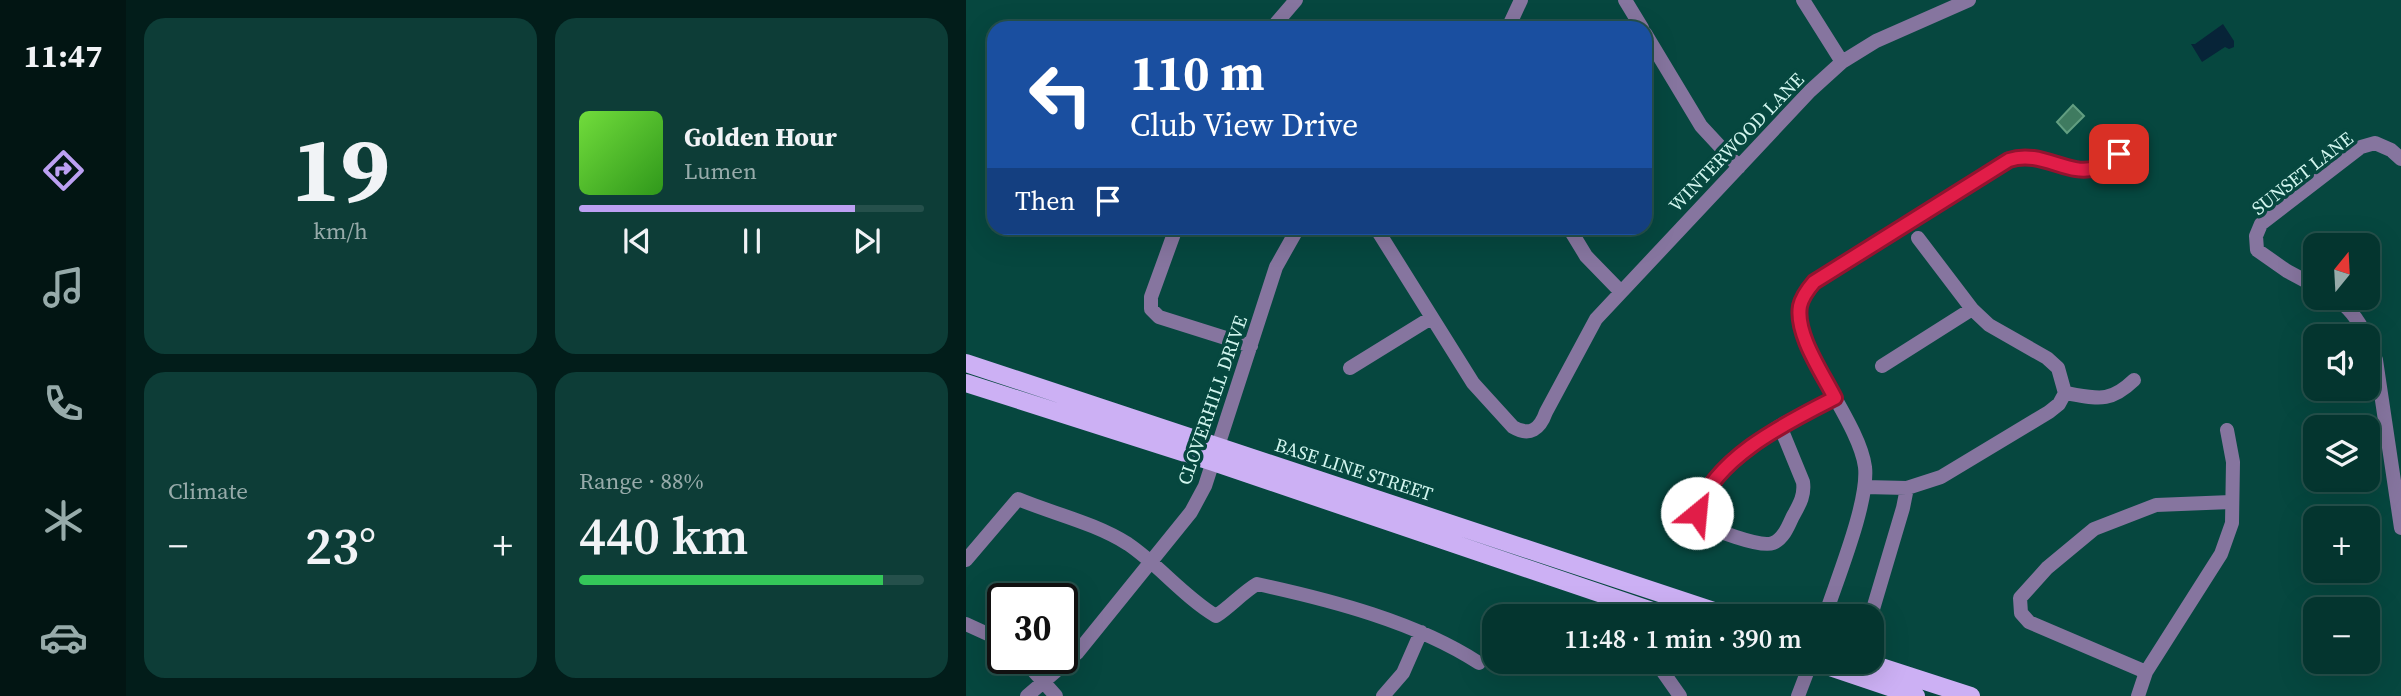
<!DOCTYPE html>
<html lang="en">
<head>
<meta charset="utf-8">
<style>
	:root { --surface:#04352f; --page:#0d3d37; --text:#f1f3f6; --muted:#97abaa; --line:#25504b; --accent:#bca0f2 }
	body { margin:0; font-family:"Source Serif 4",serif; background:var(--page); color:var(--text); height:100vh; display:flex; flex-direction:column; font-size:26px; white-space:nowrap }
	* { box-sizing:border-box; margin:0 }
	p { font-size:23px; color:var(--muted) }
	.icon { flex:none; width:38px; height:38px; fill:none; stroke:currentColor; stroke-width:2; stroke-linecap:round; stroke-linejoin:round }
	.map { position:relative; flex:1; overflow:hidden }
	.sheet { display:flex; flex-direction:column; gap:18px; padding:18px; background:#021d1a; width:840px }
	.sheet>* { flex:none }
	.banner { position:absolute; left:21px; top:21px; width:665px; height:214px; border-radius:21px; box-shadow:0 7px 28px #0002,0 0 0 2px var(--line); background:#1a4fa0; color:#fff; overflow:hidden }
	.needle { width:46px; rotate:18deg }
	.buttons { position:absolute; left:1337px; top:233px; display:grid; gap:14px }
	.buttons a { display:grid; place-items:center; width:77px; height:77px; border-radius:14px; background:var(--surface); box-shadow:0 7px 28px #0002,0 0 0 2px var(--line); font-size:35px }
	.speed { position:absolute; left:21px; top:583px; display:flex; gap:14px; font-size:35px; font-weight:700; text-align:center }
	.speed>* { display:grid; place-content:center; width:91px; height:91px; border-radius:50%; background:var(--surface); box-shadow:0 7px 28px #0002,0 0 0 2px var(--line); line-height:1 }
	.speed .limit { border:4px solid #111; border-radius:10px; background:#fff; color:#111 }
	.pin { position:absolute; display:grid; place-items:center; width:60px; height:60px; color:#fff; margin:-30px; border-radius:14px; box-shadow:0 4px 10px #0006 }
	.me { position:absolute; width:77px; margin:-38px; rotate:28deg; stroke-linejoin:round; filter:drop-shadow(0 0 5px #0008) }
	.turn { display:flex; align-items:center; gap:24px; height:147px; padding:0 28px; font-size:32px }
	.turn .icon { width:91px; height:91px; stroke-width:2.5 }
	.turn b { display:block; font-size:49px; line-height:60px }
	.then { display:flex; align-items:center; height:66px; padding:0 28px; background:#0003; gap:14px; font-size:26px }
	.big { font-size:52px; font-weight:600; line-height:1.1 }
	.sheet .tile { flex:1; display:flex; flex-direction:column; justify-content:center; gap:10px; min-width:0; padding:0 24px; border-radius:21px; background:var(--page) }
	.sheet .dial { align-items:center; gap:0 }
	.dial b { font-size:91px; line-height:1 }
	.song { display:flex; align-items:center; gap:21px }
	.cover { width:84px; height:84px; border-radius:10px; background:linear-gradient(135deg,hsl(100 70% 55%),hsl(110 70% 35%)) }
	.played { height:7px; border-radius:4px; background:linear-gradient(90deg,var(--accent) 80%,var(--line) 80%) }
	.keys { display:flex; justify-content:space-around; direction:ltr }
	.heat { display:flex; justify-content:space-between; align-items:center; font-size:38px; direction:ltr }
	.charge { height:10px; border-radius:5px; background:linear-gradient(90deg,#34c759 88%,var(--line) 0) }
	.sheet .tiles { flex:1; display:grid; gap:18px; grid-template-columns:repeat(2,1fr) }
	.trip { position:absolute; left:516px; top:604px; width:402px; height:70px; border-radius:21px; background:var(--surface); box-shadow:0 7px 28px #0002,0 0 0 2px var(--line); font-weight:600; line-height:70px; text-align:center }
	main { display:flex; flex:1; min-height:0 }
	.tabs { display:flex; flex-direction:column; width:126px; justify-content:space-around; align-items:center; background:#021513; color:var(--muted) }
	.tabs .icon { width:49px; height:49px }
	.tabs .selected { color:var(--accent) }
	.tabs b { font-size:32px; color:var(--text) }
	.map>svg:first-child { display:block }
	.water { fill:#072438 }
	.building { fill:#3f7b60; stroke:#629e81; stroke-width:2 }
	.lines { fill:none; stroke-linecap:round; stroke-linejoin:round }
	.minor { stroke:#86759f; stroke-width:14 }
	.major { stroke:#ccb0f4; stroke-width:18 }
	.route-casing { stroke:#92132f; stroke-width:18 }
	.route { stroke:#e11d48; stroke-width:12 }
	.labels { text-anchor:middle; stroke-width:7; stroke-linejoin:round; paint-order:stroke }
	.street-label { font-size:19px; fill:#d1f5ee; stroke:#06473f }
</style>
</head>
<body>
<main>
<nav class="tabs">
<b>11:47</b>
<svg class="icon selected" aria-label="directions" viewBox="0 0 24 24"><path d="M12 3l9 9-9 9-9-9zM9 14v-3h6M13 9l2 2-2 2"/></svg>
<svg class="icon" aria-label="music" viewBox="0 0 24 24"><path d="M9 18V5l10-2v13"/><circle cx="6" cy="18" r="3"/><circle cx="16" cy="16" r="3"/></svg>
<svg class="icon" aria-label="phone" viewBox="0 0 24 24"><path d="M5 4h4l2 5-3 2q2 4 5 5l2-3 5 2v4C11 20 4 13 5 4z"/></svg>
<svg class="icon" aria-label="climate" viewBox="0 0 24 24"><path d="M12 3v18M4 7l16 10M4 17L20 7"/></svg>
<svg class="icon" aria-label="car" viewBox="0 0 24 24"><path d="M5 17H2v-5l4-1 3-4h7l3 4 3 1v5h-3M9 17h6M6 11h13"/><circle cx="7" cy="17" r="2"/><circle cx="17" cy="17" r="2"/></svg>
</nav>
<section class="sheet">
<div class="tiles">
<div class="tile dial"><b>19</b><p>km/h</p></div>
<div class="tile">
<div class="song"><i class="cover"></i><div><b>Golden Hour</b><p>Lumen</p></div></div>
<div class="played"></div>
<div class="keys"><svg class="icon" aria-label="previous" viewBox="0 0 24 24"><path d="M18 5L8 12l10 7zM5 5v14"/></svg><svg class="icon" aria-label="pause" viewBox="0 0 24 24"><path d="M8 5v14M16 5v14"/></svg><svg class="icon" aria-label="next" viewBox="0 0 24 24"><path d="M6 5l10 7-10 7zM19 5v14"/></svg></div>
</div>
<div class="tile"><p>Climate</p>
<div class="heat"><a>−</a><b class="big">23°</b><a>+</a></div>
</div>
<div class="tile"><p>Range · 88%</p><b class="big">440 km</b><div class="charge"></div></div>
</div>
</section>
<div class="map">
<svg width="1435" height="696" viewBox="0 0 1435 696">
	<rect width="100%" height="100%" fill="#06473f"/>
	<path class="water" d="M1257 24 1268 41V47L1263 49 1259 47 1236 62 1225 44H1229Z"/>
	<path class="building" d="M1107 105 1118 116 1101 133 1091 122Z"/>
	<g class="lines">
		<path class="minor" d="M659 0 676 28
			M837 0 876 62
			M306 28 330 0
			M542 28 555 0
			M679 33 735 126 773 167
			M210 228 185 297V309L193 317 285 346
			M410 228 507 383 547 427C564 437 574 429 580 412L630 319 844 91 876 62 910 41 1003 0
			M603 228 620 256 654 291
			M1349 286 1321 271 1291 250 1290 236 1295 224 1395 147 1409 143 1425 150 1435 159
			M1369 298C1383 307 1393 321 1400 336
			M1402 341 1410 360 1435 528
			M916 366 1006 309
			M384 368 465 318
			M1099 393C1131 398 1143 404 1168 380
			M814 426 837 482C839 496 833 505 826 518 822 527 817 539 807 543 794 548 745 529 734 522 722 493 790 441 812 427 830 416 850 407 869 398
			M899 487 941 488 975 477 1083 412 1093 404 1099 393 1092 368 1081 358 1023 325 1006 309 952 238
			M0 560 52 499C88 514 129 523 162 544 193 565 217 596 250 616 265 606 276 593 291 584 365 600 450 622 513 663
			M907 609 937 508 941 488
			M859 616C871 579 903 502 899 467 893 420 825 345 834 305 836 296 843 289 848 282L1043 160C1075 149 1103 176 1129 168 1137 166 1146 158 1153 154
			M0 624 37 641
			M56 658 90 696
			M695 669 714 696
			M1180 672 1063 622 1055 613 1054 598 1081 568 1128 529 1190 505 1265 502
			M61 696 111 653 225 512 239 486 310 267 332 228
			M417 696 437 673 455 632
			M832 696 845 662
			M1172 696 1180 672 1255 554 1266 523 1267 462 1261 430"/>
		<path class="major" d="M0 363 763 616
			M0 383 247 462 701 616
			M849 662 950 696
			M900 662 1005 696"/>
	</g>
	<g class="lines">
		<g class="route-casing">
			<path id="route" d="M731 513C747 458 822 422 869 398 857 374 829 334 834 306 836 297 842 289 848 282L1043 160C1075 149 1103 177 1129 168 1137 166 1146 158 1153 154"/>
		</g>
		<use href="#route" class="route"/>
	</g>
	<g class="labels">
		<g class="street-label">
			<text transform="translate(770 142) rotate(-46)" y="7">WINTERWOOD LANE</text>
			<text transform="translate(1336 173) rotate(-38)" y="7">SUNSET LANE</text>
			<text transform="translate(246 400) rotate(-71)" y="7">CLOVERHILL DRIVE</text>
			<text transform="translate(388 469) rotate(18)" y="7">BASE LINE STREET</text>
		</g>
	</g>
</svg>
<div class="buttons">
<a><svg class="needle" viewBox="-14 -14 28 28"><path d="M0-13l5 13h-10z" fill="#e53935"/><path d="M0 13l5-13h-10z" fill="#97abaa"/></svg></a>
<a><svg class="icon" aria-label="sound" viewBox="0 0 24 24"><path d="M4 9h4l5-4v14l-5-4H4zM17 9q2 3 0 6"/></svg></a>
<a><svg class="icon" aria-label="layers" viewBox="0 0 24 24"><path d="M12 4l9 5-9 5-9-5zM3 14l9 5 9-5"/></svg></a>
<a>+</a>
<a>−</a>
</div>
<div class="speed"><div class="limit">30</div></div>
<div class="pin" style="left:1153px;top:154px;background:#d93025"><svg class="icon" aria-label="arrive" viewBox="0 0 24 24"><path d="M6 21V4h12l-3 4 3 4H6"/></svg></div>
<svg class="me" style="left:731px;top:513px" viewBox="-20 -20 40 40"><circle r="19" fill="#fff"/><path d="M0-13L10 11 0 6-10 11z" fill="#e11d48"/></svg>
<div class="trip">11:48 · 1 min · 390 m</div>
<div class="banner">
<div class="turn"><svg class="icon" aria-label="left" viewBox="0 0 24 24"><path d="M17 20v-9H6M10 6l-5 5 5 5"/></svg><div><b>110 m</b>Club View Drive</div></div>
<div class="then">Then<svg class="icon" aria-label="arrive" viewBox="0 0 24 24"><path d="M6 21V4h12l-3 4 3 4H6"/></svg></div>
</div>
</div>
</main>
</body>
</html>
